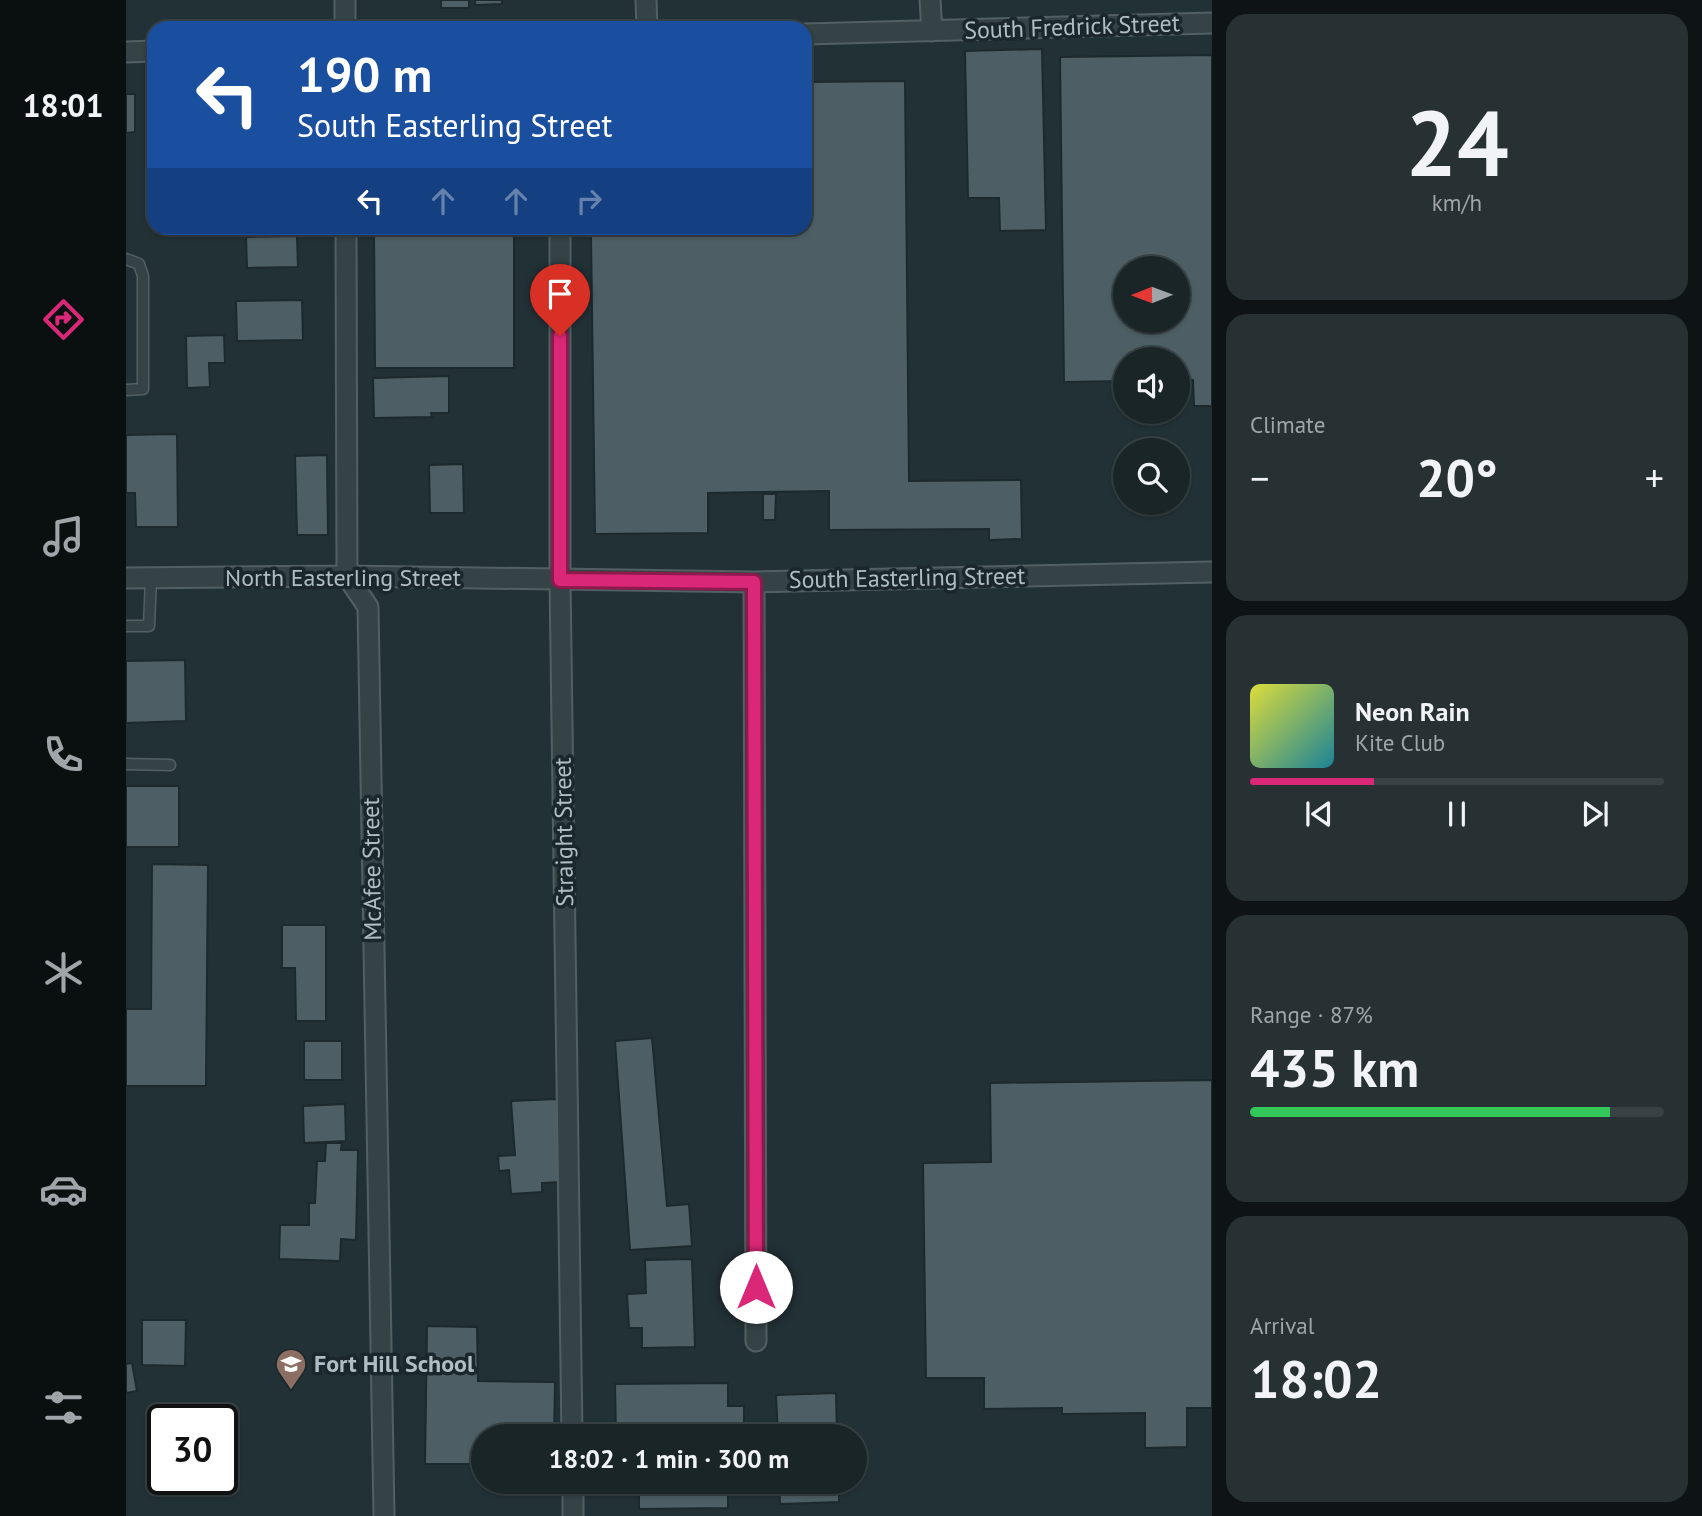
<!DOCTYPE html>
<html lang="en">
<head>
<meta charset="utf-8">
<style>
	:root { --surface:#1a2528; --page:#273134; --text:#f1f3f6; --muted:#9fa5a8; --line:#384245; --accent:#db2777 }
	body { margin:0; font-family:"PT Sans",sans-serif; background:var(--page); color:var(--text); height:100vh; display:flex; flex-direction:column; font-size:26px; white-space:nowrap }
	* { box-sizing:border-box; margin:0 }
	p { font-size:23px; color:var(--muted) }
	.icon { flex:none; width:38px; height:38px; fill:none; stroke:currentColor; stroke-width:2; stroke-linecap:round; stroke-linejoin:round }
	.map { position:relative; flex:1; overflow:hidden }
	.sheet { display:flex; flex-direction:column; gap:14px; padding:14px; background:#0e1416; width:490px }
	.sheet>* { flex:none }
	.guide { position:absolute; left:21px; top:21px; width:665px; height:214px; border-radius:21px; box-shadow:0 2px 5px #0004,0 0 0 2px var(--line); background:#1a4fa0; color:#fff; overflow:hidden }
	.needle { width:46px; rotate:269deg }
	.tools { position:absolute; left:987px; top:256px; display:grid; gap:14px }
	.tools a { display:grid; place-items:center; width:77px; height:77px; border-radius:50%; background:var(--surface); box-shadow:0 2px 5px #0004,0 0 0 2px var(--line); font-size:35px }
	.speed { position:absolute; left:21px; top:1404px; display:flex; gap:14px; font-size:35px; font-weight:700; text-align:center }
	.speed>* { display:grid; place-content:center; width:91px; height:91px; border-radius:50%; background:var(--surface); box-shadow:0 2px 5px #0004,0 0 0 2px var(--line); line-height:1 }
	.speed .limit { border:4px solid #111; border-radius:10px; background:#fff; color:#111 }
	.pin { position:absolute; display:grid; place-items:center; width:60px; height:60px; color:#fff; margin:-72px -30px; border-radius:50% 50% 50% 0; rotate:-45deg; box-shadow:0 0 7px #0007 }
	.pin .icon { rotate:45deg }
	.me { position:absolute; width:77px; margin:-38px; rotate:0deg; stroke-linejoin:round; filter:drop-shadow(0 0 5px #0008) }
	.turn { display:flex; align-items:center; gap:24px; height:147px; padding:0 35px; font-size:32px }
	.turn .icon { width:91px; height:91px; stroke-width:2.5 }
	.turn b { display:block; font-size:49px; line-height:60px }
	.lanes { display:flex; align-items:center; height:66px; padding:0 35px; background:#0003; justify-content:center; gap:35px; direction:ltr }
	.lanes .off { opacity:.35 }
	.big { font-size:52px; font-weight:800; line-height:1.1 }
	.sheet .tile { flex:1; display:flex; flex-direction:column; justify-content:center; gap:10px; min-width:0; padding:0 24px; border-radius:21px; background:var(--page) }
	.sheet .dial { align-items:center; gap:0 }
	.dial b { font-size:91px; line-height:1 }
	.song { display:flex; align-items:center; gap:21px }
	.cover { width:84px; height:84px; border-radius:10px; background:linear-gradient(135deg,hsl(60 70% 55%),hsl(190 70% 35%)) }
	.played { height:7px; border-radius:4px; background:linear-gradient(90deg,var(--accent) 30%,var(--line) 30%) }
	.keys { display:flex; justify-content:space-around; direction:ltr }
	.heat { display:flex; justify-content:space-between; align-items:center; font-size:38px; direction:ltr }
	.charge { height:10px; border-radius:5px; background:linear-gradient(90deg,#34c759 87%,var(--line) 0) }
	.trip { position:absolute; left:345px; top:1424px; width:396px; height:70px; border-radius:35px; background:var(--surface); box-shadow:0 2px 5px #0004,0 0 0 2px var(--line); font-weight:800; line-height:70px; text-align:center }
	main { display:flex; flex:1; min-height:0 }
	.dock { display:flex; flex-direction:column; width:126px; justify-content:space-around; align-items:center; background:#0a0f10; color:var(--muted) }
	.dock .icon { width:49px; height:49px }
	.dock .active { color:var(--accent) }
	.dock b { font-size:32px; color:var(--text) }
	.map>svg:first-child { display:block }
	.building { fill:#4d5f64; stroke:#1c292d; stroke-width:2; fill-rule:evenodd }
	.lines { fill:none; stroke-linecap:round; stroke-linejoin:round }
	.lane-casing { stroke:#526064; stroke-width:13 }
	.street-casing { stroke:#526064; stroke-width:23 }
	.lane { stroke:#354246; stroke-width:10 }
	.street { stroke:#354246; stroke-width:19 }
	.route-casing { stroke:#8e194d; stroke-width:18 }
	.route { stroke:#db2777; stroke-width:12 }
	.labels { text-anchor:middle; stroke-width:7; stroke-linejoin:round; paint-order:stroke }
	.street-label { font-size:24px; fill:#afbec3; stroke:#1b272b }
	.poi-label { font-size:24px; font-weight:bold; fill:#afbec3; stroke:#1b272b; text-anchor:start }
</style>
</head>
<body>
<main>
<nav class="dock">
<b>18:01</b>
<svg class="icon active" aria-label="directions" viewBox="0 0 24 24"><path d="M12 3l9 9-9 9-9-9zM9 14v-3h6M13 9l2 2-2 2"/></svg>
<svg class="icon" aria-label="music" viewBox="0 0 24 24"><path d="M9 18V5l10-2v13"/><circle cx="6" cy="18" r="3"/><circle cx="16" cy="16" r="3"/></svg>
<svg class="icon" aria-label="phone" viewBox="0 0 24 24"><path d="M5 4h4l2 5-3 2q2 4 5 5l2-3 5 2v4C11 20 4 13 5 4z"/></svg>
<svg class="icon" aria-label="climate" viewBox="0 0 24 24"><path d="M12 3v18M4 7l16 10M4 17L20 7"/></svg>
<svg class="icon" aria-label="car" viewBox="0 0 24 24"><path d="M5 17H2v-5l4-1 3-4h7l3 4 3 1v5h-3M9 17h6M6 11h13"/><circle cx="7" cy="17" r="2"/><circle cx="17" cy="17" r="2"/></svg>
<svg class="icon" aria-label="filters" viewBox="0 0 24 24"><path d="M4 7h16M4 17h16"/><circle cx="9" cy="7" r="2"/><circle cx="15" cy="17" r="2"/></svg>
</nav>
<div class="map">
<svg width="1086" height="1516" viewBox="0 0 1086 1516">
	<rect width="100%" height="100%" fill="#223136"/>
	<path class="building" d="M315 0H343V8H315Z
		M349 0H376V4L349 5Z
		M916 49 920 230 874 231 873 198H842L839 51Z
		M1086 55V406H1068L1067 380H1052V359H999V381L938 382 934 57ZM999 268H1052V320H999Z
		M779 81 783 481 895 480 896 539 863 540V529L703 530V491L582 493V533L469 534 465 236 641 234V228H679V82Z
		M0 94H9V132L0 133Z
		M248 228H388V368H249Z
		M171 236 172 267 121 268 120 237Z
		M176 300 177 340 111 341 110 301Z
		M98 335 99 363H83L84 387 61 388 60 336Z
		M323 376V413H305L306 417 248 418 247 378Z
		M51 434 52 527H10L9 493H0V435Z
		M201 455 202 535H171L169 456Z
		M337 464 338 513H304L303 465Z
		M637 494H650L649 520H637Z
		M59 660 60 721 0 723V661Z
		M0 786H53V847H0Z
		M26 864 82 865 80 1086H0V1009H25Z
		M156 925H200V1021H170L169 968H156Z
		M526 1038 541 1206 563 1204 566 1246 504 1250 489 1041Z
		M178 1041H216V1080H178Z
		M1086 1080V1408H1061V1447L1019 1448V1413L936 1414V1408L858 1409V1378H800L797 1163 865 1162 864 1083Z
		M431 1099 436 1182 416 1183V1192L385 1194 383 1170 373 1171 372 1156 389 1155 385 1101Z
		M219 1104 220 1141 178 1143 177 1106Z
		M200 1143H216L215 1150H232L230 1240 215 1239 214 1261 153 1259 154 1225H183V1203H189L191 1161H199Z
		M566 1259 569 1347 516 1348V1328H503L501 1294 520 1293 519 1260Z
		M16 1320H60L59 1366 16 1365Z
		M301 1326 351 1327 352 1381 429 1382 428 1437H357V1464H299Z
		M6 1363 11 1391 0 1393V1364Z
		M602 1383V1406H618V1425L636 1424 637 1437H490L489 1384Z
		M710 1393 711 1437H652L650 1395Z
		M490 1482H602V1508L513 1509V1485H490Z
		M653 1482H713V1502L654 1504Z"/>
	<g class="lines">
		<g class="lane-casing">
			<path id="lane" d="M0 259 13 264 17 276V389L0 390
				M0 626H23L25 578
				M0 764 44 765"/>
		</g>
		<g class="street-casing">
			<path id="street" d="M520 0 521 28
				M804 0 806 31
				M219 28V0
				M679 34 1086 23
				M0 52 28 51
				M220 228 221 576 242 607 258 1516
				M434 228V580L446 1437
				M0 578 221 576 628 582 1086 572
				M628 582 630 1341
				M447 1482V1516"/>
		</g>
		<use href="#lane" class="lane"/>
		<use href="#street" class="street"/>
	</g>
	<g class="lines">
		<g class="route-casing">
			<path id="route" d="M434 336V580L628 582 630 1287"/>
		</g>
		<use href="#route" class="route"/>
	</g>
	<defs>
		<g id="school-pin" transform="scale(1.575)"><path d="M0 17L-7.5 6A9.5 9.5 0 1 1 7.5 6Z" fill="#8d6e63" stroke="#1b272b"/><path d="M0-5L7-2L0 1L-7-2ZM-4 1L0 2.5L4 1V4Q0 6-4 4Z" fill="#fff"/></g>
	</defs>
	<g fill-rule="evenodd">
		<use href="#school-pin" x="165" y="1364"/>
	</g>
	<g class="labels">
		<g class="street-label">
			<text transform="translate(946 27) rotate(-2)" y="8">South Fredrick Street</text>
			<text x="217" y="586">North Easterling Street</text>
			<text transform="translate(781 578) rotate(-1)" y="8">South Easterling Street</text>
			<text transform="translate(438 832) rotate(-91)" y="8">Straight Street</text>
			<text transform="translate(246 869) rotate(-91)" y="8">McAfee Street</text>
		</g>
		<g class="poi-label">
			<text x="188" y="1372">Fort Hill School</text>
		</g>
	</g>
</svg>
<div class="tools">
<a><svg class="needle" viewBox="-14 -14 28 28"><path d="M0-13l5 13h-10z" fill="#e53935"/><path d="M0 13l5-13h-10z" fill="#9fa5a8"/></svg></a>
<a><svg class="icon" aria-label="sound" viewBox="0 0 24 24"><path d="M4 9h4l5-4v14l-5-4H4zM17 9q2 3 0 6"/></svg></a>
<a><svg class="icon" aria-label="search" viewBox="0 0 24 24"><circle cx="10" cy="10" r="6"/><path d="M15 15l6 6"/></svg></a>
</div>
<div class="speed"><div class="limit">30</div></div>
<div class="pin" style="left:434px;top:336px;background:#d93025"><svg class="icon" aria-label="arrive" viewBox="0 0 24 24"><path d="M6 21V4h12l-3 4 3 4H6"/></svg></div>
<svg class="me" style="left:630px;top:1287px" viewBox="-20 -20 40 40"><circle r="19" fill="#fff"/><path d="M0-13L10 11 0 6-10 11z" fill="#db2777"/></svg>
<div class="trip">18:02 · 1 min · 300 m</div>
<div class="guide">
<div class="turn"><svg class="icon" aria-label="left" viewBox="0 0 24 24"><path d="M17 20v-9H6M10 6l-5 5 5 5"/></svg><div><b>190 m</b>South Easterling Street</div></div>
<div class="lanes"><svg class="icon" aria-label="left" viewBox="0 0 24 24"><path d="M17 20v-9H6M10 6l-5 5 5 5"/></svg><svg class="icon off" aria-label="ahead" viewBox="0 0 24 24"><path d="M12 20V5M6 11l6-6 6 6"/></svg><svg class="icon off" aria-label="ahead" viewBox="0 0 24 24"><path d="M12 20V5M6 11l6-6 6 6"/></svg><svg class="icon off" aria-label="right" viewBox="0 0 24 24"><path d="M7 20v-9h11M14 6l5 5-5 5"/></svg></div>
</div>
</div>
<section class="sheet">
<div class="tile dial"><b>24</b><p>km/h</p></div>
<div class="tile"><p>Climate</p>
<div class="heat"><a>−</a><b class="big">20°</b><a>+</a></div>
</div>
<div class="tile">
<div class="song"><i class="cover"></i><div><b>Neon Rain</b><p>Kite Club</p></div></div>
<div class="played"></div>
<div class="keys"><svg class="icon" aria-label="previous" viewBox="0 0 24 24"><path d="M18 5L8 12l10 7zM5 5v14"/></svg><svg class="icon" aria-label="pause" viewBox="0 0 24 24"><path d="M8 5v14M16 5v14"/></svg><svg class="icon" aria-label="next" viewBox="0 0 24 24"><path d="M6 5l10 7-10 7zM19 5v14"/></svg></div>
</div>
<div class="tile"><p>Range · 87%</p><b class="big">435 km</b><div class="charge"></div></div>
<div class="tile"><p>Arrival</p><b class="big">18:02</b></div>
</section>
</main>
</body>
</html>
